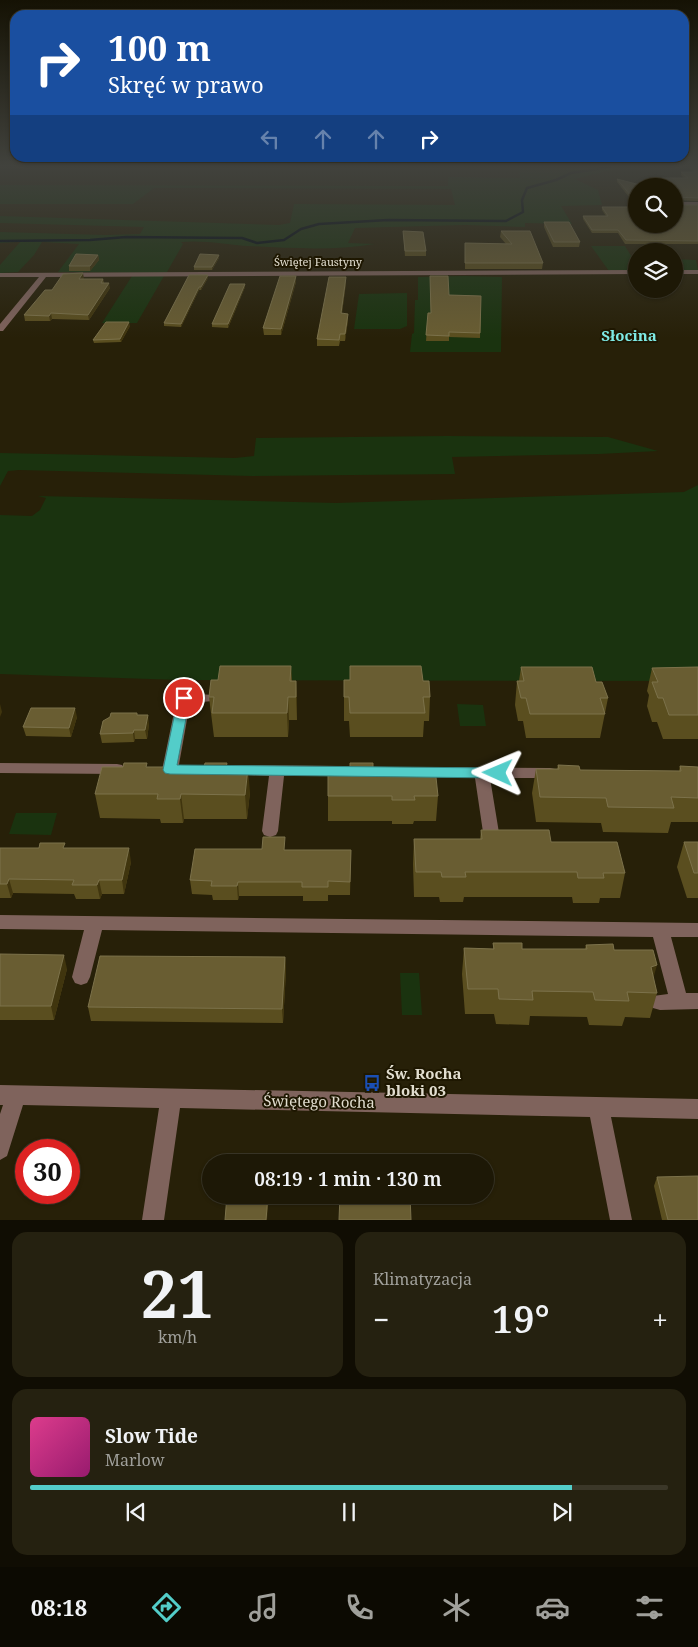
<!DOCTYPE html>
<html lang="pl">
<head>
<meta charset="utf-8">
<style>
	:root { --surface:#1d1806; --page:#252110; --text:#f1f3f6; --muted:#a0a09b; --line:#3b3728; --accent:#53cdc9 }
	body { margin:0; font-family:"Noto Serif",serif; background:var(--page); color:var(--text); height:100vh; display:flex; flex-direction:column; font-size:19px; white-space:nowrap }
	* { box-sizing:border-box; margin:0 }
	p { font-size:16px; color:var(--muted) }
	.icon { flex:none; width:28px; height:28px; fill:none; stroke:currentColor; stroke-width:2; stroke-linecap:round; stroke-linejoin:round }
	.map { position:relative; height:1220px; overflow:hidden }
	.side { display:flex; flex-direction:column; gap:12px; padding:12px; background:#100d03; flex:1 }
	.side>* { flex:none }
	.guide { position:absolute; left:10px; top:10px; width:679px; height:152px; border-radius:15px; box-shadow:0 1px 4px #0004,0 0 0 1px var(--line); background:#1a4fa0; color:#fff; overflow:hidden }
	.buttons { position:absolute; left:628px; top:178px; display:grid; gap:10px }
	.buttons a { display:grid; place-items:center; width:55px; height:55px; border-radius:50%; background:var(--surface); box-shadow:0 1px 4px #0004,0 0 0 1px var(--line); font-size:25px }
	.speed { position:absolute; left:15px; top:1139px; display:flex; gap:10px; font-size:25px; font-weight:700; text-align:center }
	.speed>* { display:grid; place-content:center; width:65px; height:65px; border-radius:50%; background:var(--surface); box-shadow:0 1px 4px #0004,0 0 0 1px var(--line); line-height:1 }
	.speed .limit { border:8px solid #d22; background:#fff; color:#111 }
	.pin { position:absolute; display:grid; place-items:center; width:42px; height:42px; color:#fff; margin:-21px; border:2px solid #fff; border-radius:50%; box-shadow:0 1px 5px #0007 }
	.me { position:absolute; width:55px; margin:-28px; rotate:271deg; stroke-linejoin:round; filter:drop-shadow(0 0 4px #0008) }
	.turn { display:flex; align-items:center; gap:18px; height:105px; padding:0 15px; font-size:22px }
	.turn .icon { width:65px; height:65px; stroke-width:2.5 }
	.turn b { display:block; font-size:35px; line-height:42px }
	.lanes { display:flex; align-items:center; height:48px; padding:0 15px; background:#0003; justify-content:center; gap:25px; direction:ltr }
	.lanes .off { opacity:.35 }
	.big { font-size:38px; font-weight:600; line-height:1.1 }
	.side .tile { flex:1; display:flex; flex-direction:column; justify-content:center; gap:8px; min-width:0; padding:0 18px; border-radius:15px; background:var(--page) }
	.side .dial { align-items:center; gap:0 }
	.dial b { font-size:65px; line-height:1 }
	.song { display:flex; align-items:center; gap:15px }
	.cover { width:60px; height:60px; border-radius:8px; background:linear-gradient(135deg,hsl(330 70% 55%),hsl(320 70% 35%)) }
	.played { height:5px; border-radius:2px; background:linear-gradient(90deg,var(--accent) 85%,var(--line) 85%) }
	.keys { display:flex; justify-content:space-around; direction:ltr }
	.heat { display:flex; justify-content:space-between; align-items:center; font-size:28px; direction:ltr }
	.side .tiles { flex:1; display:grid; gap:12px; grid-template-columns:1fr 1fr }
	.tile:last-child { grid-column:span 2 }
	.trip { position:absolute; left:202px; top:1154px; width:292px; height:50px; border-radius:25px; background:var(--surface); box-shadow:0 1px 4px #0004,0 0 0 1px var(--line); font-weight:600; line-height:50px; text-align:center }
	.menu { display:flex; height:80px; justify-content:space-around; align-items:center; background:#0c0a02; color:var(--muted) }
	.menu .icon { width:35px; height:35px }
	.menu .on { color:var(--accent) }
	.menu b { font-size:22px; color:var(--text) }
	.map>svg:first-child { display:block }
	.green { fill:#1a330f }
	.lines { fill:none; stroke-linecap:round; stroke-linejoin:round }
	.stream { stroke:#000a15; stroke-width:2.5 }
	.minor { fill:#7f635c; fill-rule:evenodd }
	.wall { fill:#5a4e1f }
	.shaded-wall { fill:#40350e }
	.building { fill:#695d32; stroke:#7c724b }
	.route { fill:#53cdc9; stroke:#368583 }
	.labels { text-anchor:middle; stroke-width:4; stroke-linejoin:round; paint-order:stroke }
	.far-street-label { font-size:11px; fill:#e2ded0; stroke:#1e1701 }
	.far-district-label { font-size:15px; font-weight:bold; fill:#7eeae5; stroke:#1e1701 }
	.near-poi-label { font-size:15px; font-weight:bold; fill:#e2ded0; stroke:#1e1701; text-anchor:start }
	.near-street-label { font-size:15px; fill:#e2ded0; stroke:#1e1701 }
</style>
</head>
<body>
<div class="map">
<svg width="698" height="1220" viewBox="0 0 698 1220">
	<rect width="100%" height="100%" fill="#272008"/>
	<path class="green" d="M519 167H633L607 171 575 179 598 190 602 205 561 206 572 224 525 223V227L465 225 355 228 348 243 375 244C334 251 289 248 247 246 225 244 204 240 181 242L183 244 167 272 163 273 58 272 79 244 42 242 34 255 18 272 0 273V265L20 242 18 241 19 242 0 243V232L106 235 140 234 144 227 0 223V216L279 225 290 223 294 204 455 205 451 189 154 188 133 204H0V185L448 186V177L520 178Z
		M591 246H625L633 259H636V270L609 271Z
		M674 259 696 260 698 270H674Z
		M132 276H164L137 323H102Z
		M464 276 502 277 501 352H410L412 334 414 333 415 300H418V277Z
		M407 293V326L400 329H354L359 294Z
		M447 436 608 437 658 451 599 454 452 457 455 474 252 476 19 470 8 471 0 486V453L235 458 254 456 256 438Z
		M698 485V681L180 680 0 674V515L32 516 40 510 46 498 38 496 336 503 684 492Z
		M457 704 483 705 486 726H460Z
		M16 813H57L51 835 9 834Z
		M400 973H419L422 1015H402Z"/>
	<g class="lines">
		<path class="stream" d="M0 241 90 240 126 237 242 238 257 243 284 240 301 229 319 224 388 220 506 221 523 212 522 200 527 188 556 180 571 173 610 167"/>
		<path class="minor" d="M674 202H698V206H674Z
			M636 270V274L46 277 3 331H0V324L39 277H0V273Z
			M674 270H698V274H674Z
			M184 693 213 695 215 698 213 701 190 703 178 770 175 774 170 775 165 774 162 770 177 698 179 695Z
			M0 763 117 764 122 765 125 769 122 773 117 774 0 773Z
			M232 765 345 766 350 767 353 771 350 775 345 776H284L278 831 276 835 270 837 264 835 262 831 269 776 227 774 224 770 227 766Z
			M420 767 550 768 555 769 558 773 555 777 550 778H490L500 839 498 843 492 845 486 843 484 839 475 778 415 776 412 772 415 768Z
			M0 915 698 923V937H671L686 993H698V1009L660 1010 653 1008 651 1002 653 996 668 994 653 937 102 930 90 977 87 983 81 985 75 983 72 977 84 930 0 929Z
			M0 1085 698 1099V1119L611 1117 632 1220H610L590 1117 180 1108 164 1220H142L159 1108 23 1105 7 1156 0 1160V1114L3 1105H0Z"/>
	</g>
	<path class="wall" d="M689 167H698V201L674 200V201V186H655L650 180 651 178H684L681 175V172H693Z
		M617 179 636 186V206L617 182Z
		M675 205H698V244H625L618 233H592L583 219V216H606L602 210V207H636Z
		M544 222 580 242 579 247H553L544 227Z
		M403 231 426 251V256H405Z
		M501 231 543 263 542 269H465V243L506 244 500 237Z
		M98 255 99 260 90 271H69V266Z
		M219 255V258L212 270H194V267Z
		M296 276V282L281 335H264L263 328Z
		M430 276 449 295 481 296 480 338 449 337V341H426L428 313H431Z
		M208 278 201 290H199L181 327 164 326V323Z
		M84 279H103L104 283 110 288 89 320 52 319 50 321H25L24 315 52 290Z
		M346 283 342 313 348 320 345 341H340L339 346H317V339Z
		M245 284V287L228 328 212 327V324Z
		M130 326 121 342 94 343 93 340Z
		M291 666 292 681H296L297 704V720H289L288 737H214L209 697 218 680Z
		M521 667 596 682 608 698 600 738H526L523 721H518L515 705 517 681H519Z
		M698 667V739H663L657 722H652L647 706 649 695 647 691 652 668Z
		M344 680 423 681 430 697 429 721H424L423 737H350L349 721H344Z
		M137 713V715L149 724 147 739H135L134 742 102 743 100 734Z
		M77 717 71 737 26 736 23 727Z
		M227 763V768L250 792 247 819H184L183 823H161L160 819 100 818 95 794 147 767H204Z
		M558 765 580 770 679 771 680 766 698 767V822H671L668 833 603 832 601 823 536 822 532 793 536 769H557Z
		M373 768 438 796 436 821H414L413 824H392V821H328V796Z
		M481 830 551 842 625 873 620 898H600L599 903H573L572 897H464L463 902H440L439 897H414L413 864 414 839H480Z
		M684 842H698V898H687L677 867Z
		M0 848H66L131 862 124 894H102L100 899H76L74 894 13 893 11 898H0Z
		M286 850H351L350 895H328V901H303V896H239L238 900H213L212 895 192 894 190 880Z
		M493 943 522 949H585L586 945 614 950 653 977 657 993 650 1018 625 1017 622 1026 589 1025 587 1017 530 1016 529 1025 496 1024 494 1014H465L462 974 464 948 493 949Z
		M0 954 67 969 54 1020H0Z
		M285 957 286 971 283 1023 91 1021 88 1007Z
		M657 1177 698 1220H662L654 1186Z"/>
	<path class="shaded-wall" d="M98 255 99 260 90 271V266Z
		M219 255V258L212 270V267Z
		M83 273 84 279H79Z
		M208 275V278L201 290V287Z
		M296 276V282L281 335V329Z
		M346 277V283L341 320V313Z
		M109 283 110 288 89 320 88 315Z
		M245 284V287L228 328V324Z
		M199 287V290L181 327V324Z
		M51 313 52 319 50 321 49 316Z
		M348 314V320L345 341V334Z
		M129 322 130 326 121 342 120 339Z
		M296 681 297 704V720L296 697Z
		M288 697 289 720 288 737 287 713Z
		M0 704 2 712 0 717Z
		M75 708 77 717 71 737 69 728Z
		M148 715 149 724 147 739 145 730Z
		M134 730 135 739 134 742 133 733Z
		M248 768 250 792 247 819 245 795Z
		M181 794 184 819 183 823 180 799Z
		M129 848 131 862 124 894 122 880Z
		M9 879 13 893 11 898 7 884Z
		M99 880 102 894 100 899 97 885Z
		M238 882 239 896 238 900 237 886Z
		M64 955 67 969 54 1020 51 1006Z
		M285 957 286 971 283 1023 282 1009Z
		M657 965 650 990 651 967Z
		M268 1195H269L267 1220H266Z"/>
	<path class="building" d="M692 167H698V198L675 197 674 200V186H657L651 178H688L681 172H696Z
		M617 179 644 186H636V202Z
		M674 204 675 205H698V241L626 240 618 230H592L583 216H608L602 207H636V224H674Z
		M544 222H569L580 242H554Z
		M403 231 423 232 426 251H405Z
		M501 231H530L543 263H465V243L512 244Z
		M76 254 98 255 90 266H69Z
		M200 254 219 255 212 267H194Z
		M83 273 79 279H103L101 283H109L88 315 51 313 49 316 24 315 45 290H52L63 274Z
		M189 275H208L201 287H199L181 324 164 323Z
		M280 276H296L281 329 263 328Z
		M430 276H448L449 295 481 296 480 333 449 332V336L426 335 428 313H431Z
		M329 277H346L341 313 348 314 345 334H340L339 340 317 339Z
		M230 284H245L228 324H212Z
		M106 322H129L120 339 93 340Z
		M220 666H291L290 681H296V697H288L287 713H212L214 697H209L211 680H218Z
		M350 666H421L423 681H429L430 697H423L425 713H350L349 697H344V680H350Z
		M521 667H592L596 682H602L608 698H600L605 714H530L526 698H521L517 681H524Z
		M698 667V715H669L663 698H658L652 682H658L652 668Z
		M31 708H75L69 728 23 727Z
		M111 713H137V715H148L145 730H134L133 733 100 734 103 721 110 717Z
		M124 763H147L146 767H204L205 763H227L226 768H248L245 795 181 794 180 799H157L158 794H95L102 767H123Z
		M350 763H373V768H435L438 796H414L415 800H392V796H328V768L350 767Z
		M558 765 579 766 580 770 681 771 680 766 698 767V798L671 797 674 808 608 807 606 798 540 797 536 769H559Z
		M481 830H549L551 842H617L625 873H603L604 878H578L577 872H465L466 877H442L441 872H416L414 839H482Z
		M263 837H285L284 850H351L350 882 328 881V887H302V882H238L237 886H211L212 881 190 880 195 849H262Z
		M684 842H698V873H694Z
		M40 843H65L63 848H129L122 880H99L97 885H72L74 880 9 879 7 884H0V848H39Z
		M493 943H522V949H587L586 945 613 944 614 950H653L657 965 651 967 657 993 627 992 629 1001 595 1000 593 992 532 991 533 1000 499 999 498 989H468L464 948 494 949Z
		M0 954 64 955 51 1006H0Z
		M100 956 285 957 282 1009 88 1007Z
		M698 1176V1220H668L657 1177Z
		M227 1195H268L266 1220H225Z
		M340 1195H410L411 1220H339Z"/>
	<linearGradient id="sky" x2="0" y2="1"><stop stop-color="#151204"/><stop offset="0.49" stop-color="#41423d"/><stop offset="1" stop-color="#41423d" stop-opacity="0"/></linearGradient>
	<rect width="698" height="338" fill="url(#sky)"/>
	<path class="route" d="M184 694 190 698 177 765 498 768 503 770 505 773 503 777 498 778 170 774 165 773 163 770 178 698Z"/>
	<defs>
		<g id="bus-bare" transform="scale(1.35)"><path d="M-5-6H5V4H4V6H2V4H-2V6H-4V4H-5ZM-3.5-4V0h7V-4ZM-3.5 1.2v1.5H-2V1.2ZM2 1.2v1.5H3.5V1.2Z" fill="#1a4fb4" stroke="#1e1701" stroke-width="2.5" paint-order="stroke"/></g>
	</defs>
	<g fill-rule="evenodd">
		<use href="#bus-bare" x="372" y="1083"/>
	</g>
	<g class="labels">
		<g class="far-street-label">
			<text x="318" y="266">Świętej Faustyny</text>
		</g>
		<g class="far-district-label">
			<text x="629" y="341">Słocina</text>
		</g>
		<g class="near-poi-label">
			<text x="386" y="1079">Św. Rocha<tspan x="386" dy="17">bloki 03</tspan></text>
		</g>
		<g class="near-street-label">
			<text transform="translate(319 1102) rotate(1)" y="5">Świętego Rocha</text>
		</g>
	</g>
</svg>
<div class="buttons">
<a><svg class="icon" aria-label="search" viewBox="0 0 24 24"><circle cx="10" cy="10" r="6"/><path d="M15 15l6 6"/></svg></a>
<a><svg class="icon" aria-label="layers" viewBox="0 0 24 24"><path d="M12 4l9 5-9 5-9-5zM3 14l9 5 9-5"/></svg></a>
</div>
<div class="speed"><div class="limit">30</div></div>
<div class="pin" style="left:184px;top:698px;background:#d93025"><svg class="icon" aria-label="arrive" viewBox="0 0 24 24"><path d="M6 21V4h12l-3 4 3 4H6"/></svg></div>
<svg class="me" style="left:498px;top:773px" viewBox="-20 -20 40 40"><path d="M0-17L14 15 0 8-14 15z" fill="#53cdc9" stroke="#fff" stroke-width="4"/></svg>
<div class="trip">08:19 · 1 min · 130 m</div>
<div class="guide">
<div class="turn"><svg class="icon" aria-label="right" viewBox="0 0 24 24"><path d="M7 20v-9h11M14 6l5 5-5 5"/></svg><div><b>100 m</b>Skręć w prawo</div></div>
<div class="lanes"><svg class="icon off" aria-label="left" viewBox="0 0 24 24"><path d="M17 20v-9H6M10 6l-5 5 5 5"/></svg><svg class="icon off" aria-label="ahead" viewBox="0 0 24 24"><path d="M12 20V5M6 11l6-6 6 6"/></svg><svg class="icon off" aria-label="ahead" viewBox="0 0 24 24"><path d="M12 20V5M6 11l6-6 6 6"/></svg><svg class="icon" aria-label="right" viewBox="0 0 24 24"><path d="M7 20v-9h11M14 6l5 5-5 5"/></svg></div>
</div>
</div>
<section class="side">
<div class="tiles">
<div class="tile dial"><b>21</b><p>km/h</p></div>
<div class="tile"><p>Klimatyzacja</p>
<div class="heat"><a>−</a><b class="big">19°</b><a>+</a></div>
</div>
<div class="tile">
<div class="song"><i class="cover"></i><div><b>Slow Tide</b><p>Marlow</p></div></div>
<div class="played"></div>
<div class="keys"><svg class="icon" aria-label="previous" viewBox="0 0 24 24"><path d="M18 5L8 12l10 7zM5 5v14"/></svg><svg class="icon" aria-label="pause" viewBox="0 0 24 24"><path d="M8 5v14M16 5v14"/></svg><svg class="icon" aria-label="next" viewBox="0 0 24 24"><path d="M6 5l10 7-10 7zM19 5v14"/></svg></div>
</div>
</div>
</section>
<nav class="menu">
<b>08:18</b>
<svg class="icon on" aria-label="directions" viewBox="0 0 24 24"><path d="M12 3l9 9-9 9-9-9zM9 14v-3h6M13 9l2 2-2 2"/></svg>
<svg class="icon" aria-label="music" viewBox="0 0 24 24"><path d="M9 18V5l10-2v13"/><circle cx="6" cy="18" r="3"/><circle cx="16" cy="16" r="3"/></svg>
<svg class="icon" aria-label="phone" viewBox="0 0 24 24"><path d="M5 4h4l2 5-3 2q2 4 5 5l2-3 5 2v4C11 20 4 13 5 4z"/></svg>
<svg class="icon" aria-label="climate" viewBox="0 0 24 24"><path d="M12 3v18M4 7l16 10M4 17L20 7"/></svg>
<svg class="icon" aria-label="car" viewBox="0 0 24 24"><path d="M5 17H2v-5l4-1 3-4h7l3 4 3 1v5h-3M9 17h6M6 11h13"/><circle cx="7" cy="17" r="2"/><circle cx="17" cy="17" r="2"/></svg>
<svg class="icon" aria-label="filters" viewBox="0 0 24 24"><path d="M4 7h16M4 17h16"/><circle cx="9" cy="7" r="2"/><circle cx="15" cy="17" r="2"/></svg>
</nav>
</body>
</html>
